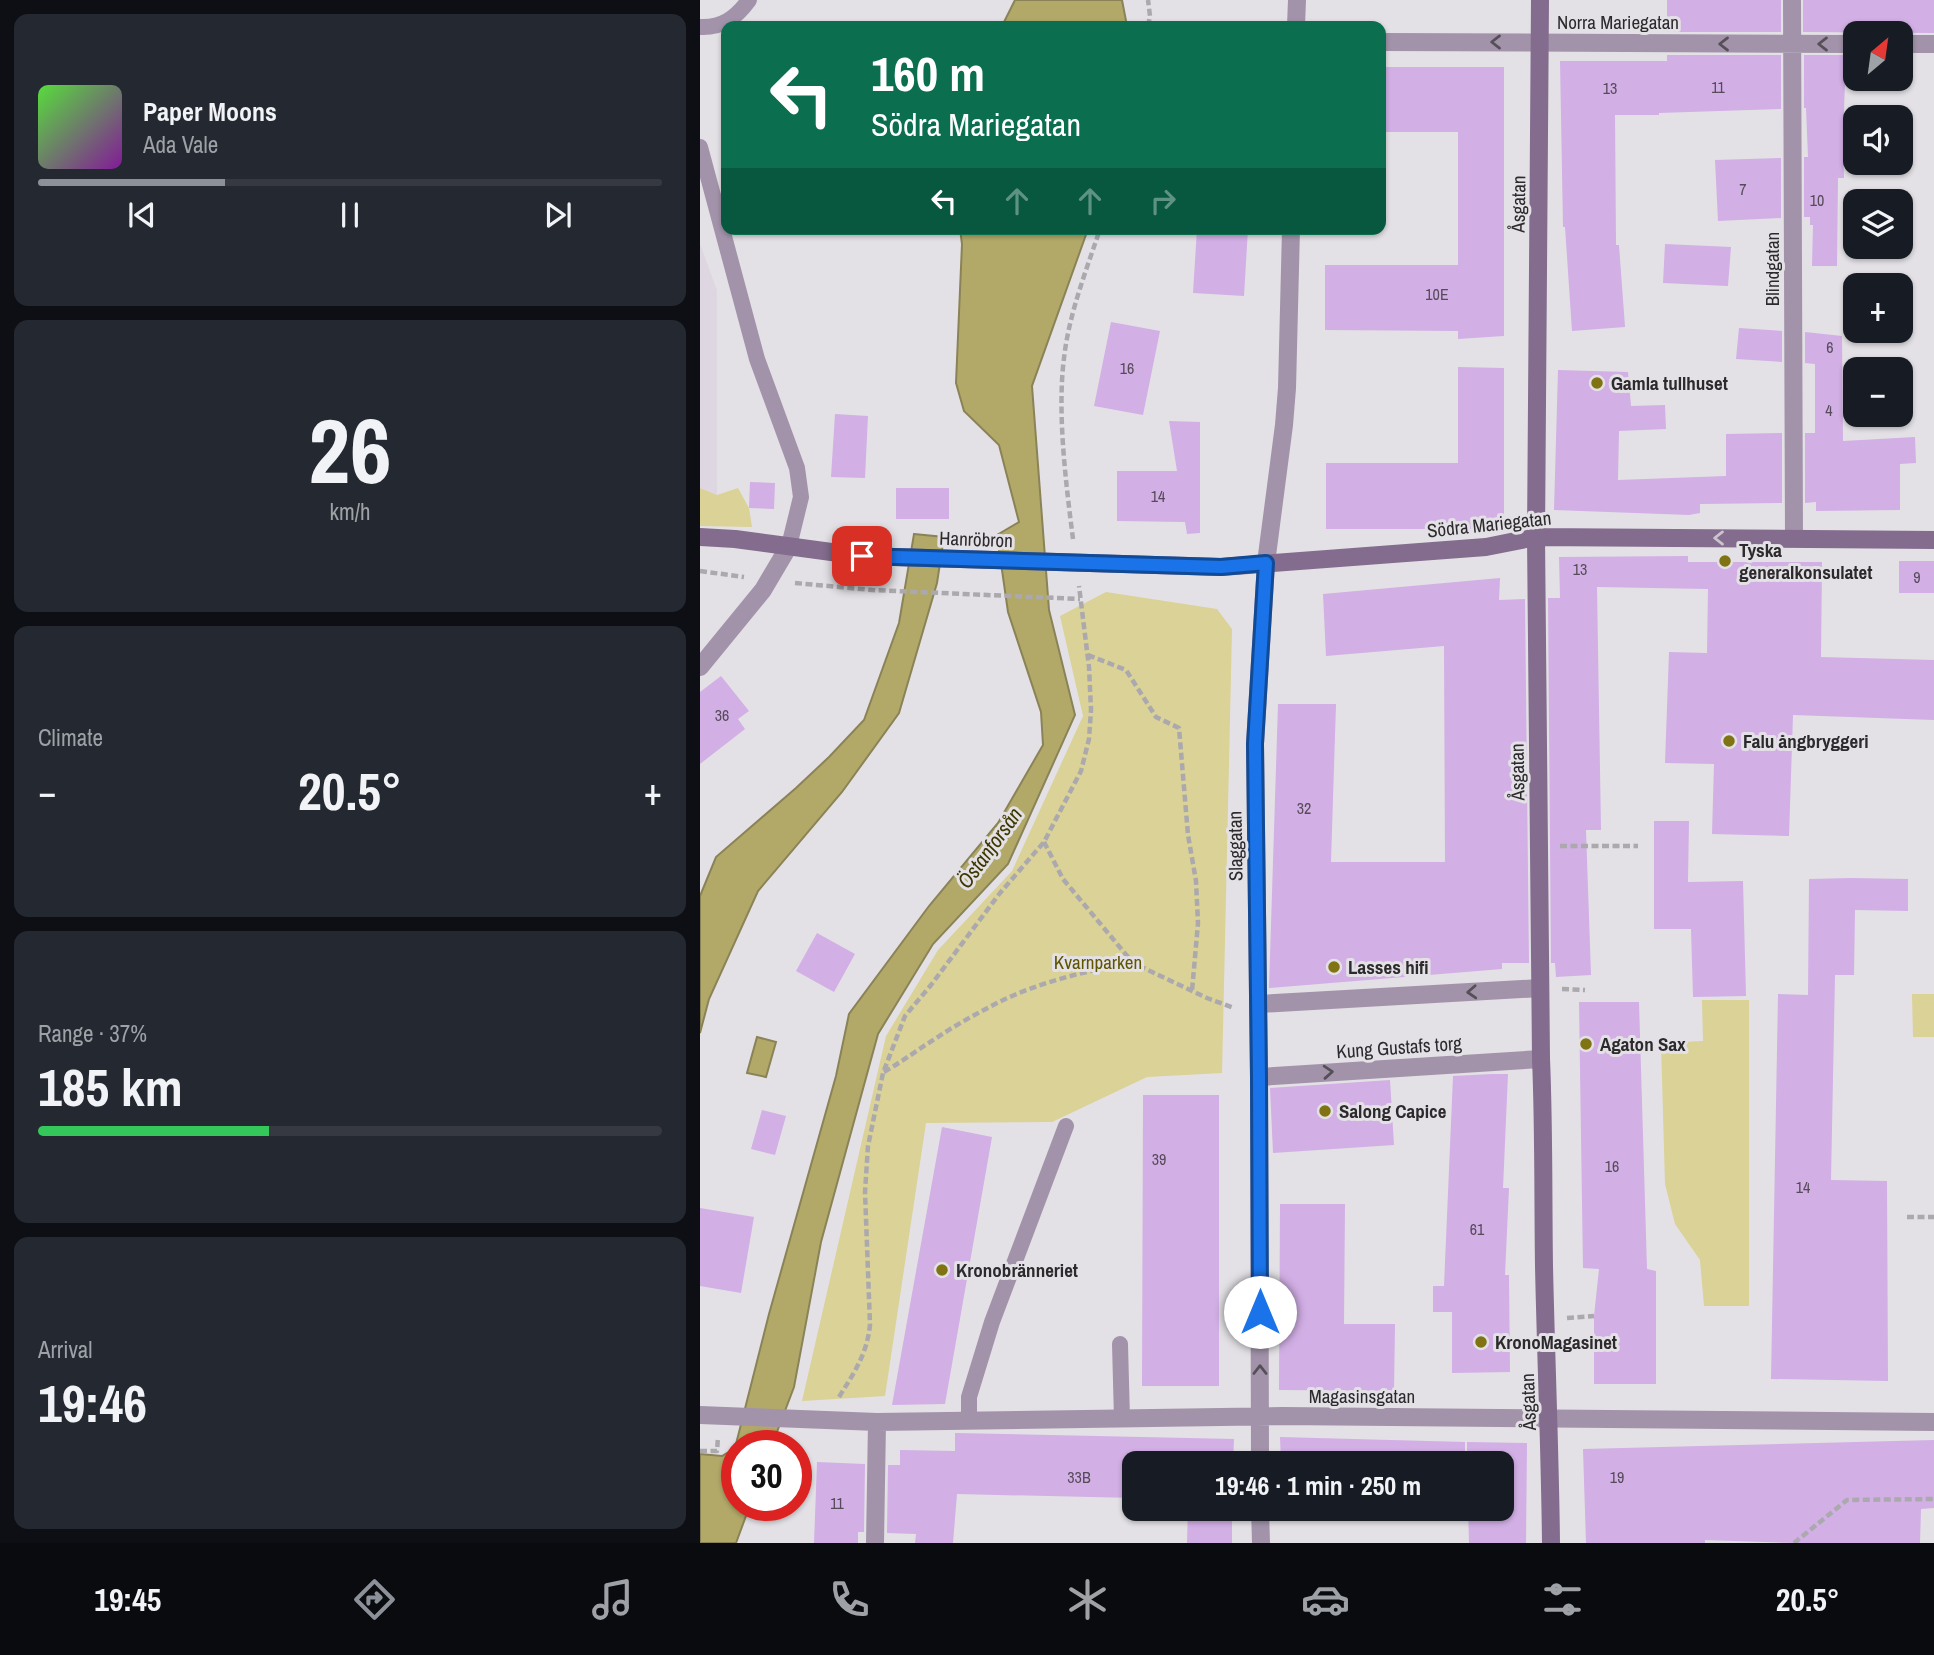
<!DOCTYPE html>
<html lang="en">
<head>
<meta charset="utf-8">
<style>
	:root { --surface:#171b24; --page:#242831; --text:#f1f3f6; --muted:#9ea1a6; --line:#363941; --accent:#8c9099 }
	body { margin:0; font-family:"Archivo Narrow",sans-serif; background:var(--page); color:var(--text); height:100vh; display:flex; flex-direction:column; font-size:26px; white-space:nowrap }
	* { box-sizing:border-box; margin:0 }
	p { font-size:23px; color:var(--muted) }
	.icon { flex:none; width:38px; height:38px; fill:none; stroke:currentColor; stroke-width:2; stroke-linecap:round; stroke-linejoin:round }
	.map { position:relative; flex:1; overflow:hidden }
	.panel { display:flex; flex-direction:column; gap:14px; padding:14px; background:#0d0f14; width:700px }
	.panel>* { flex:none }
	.banner { position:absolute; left:21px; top:21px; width:665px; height:214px; border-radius:14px; box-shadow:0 2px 5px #0004; background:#0b6e4f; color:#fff; overflow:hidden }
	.needle { width:46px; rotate:29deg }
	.tools { position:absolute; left:1143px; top:21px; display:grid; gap:14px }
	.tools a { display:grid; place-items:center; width:70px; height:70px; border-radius:14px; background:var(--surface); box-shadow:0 2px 5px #0004; font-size:35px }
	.speed { position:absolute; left:21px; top:1430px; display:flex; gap:14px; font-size:35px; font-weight:700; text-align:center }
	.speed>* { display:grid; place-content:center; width:91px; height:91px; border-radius:50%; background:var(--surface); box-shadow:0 2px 5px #0004; line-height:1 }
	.speed .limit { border:10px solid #d22; background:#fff; color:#111 }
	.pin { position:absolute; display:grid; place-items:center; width:60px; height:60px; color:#fff; margin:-30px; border-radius:14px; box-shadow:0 4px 10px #0006 }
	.me { position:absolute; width:77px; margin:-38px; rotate:0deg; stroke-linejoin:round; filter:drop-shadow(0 0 5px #0008) }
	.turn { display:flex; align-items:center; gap:24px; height:147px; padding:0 35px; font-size:32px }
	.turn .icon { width:91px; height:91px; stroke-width:2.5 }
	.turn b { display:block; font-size:49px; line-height:60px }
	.lanes { display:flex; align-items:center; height:66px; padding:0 35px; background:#0003; justify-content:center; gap:35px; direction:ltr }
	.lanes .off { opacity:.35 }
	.big { font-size:52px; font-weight:700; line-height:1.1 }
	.panel .tile { flex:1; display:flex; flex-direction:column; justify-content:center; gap:10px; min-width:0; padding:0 24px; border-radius:14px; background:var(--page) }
	.panel .dial { align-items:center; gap:0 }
	.dial b { font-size:91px; line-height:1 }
	.song { display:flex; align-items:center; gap:21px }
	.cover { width:84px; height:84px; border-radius:10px; background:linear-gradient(135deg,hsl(110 70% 55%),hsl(290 70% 35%)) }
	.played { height:7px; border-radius:4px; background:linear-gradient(90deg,var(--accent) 30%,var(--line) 30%) }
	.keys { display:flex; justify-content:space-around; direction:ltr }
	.heat { display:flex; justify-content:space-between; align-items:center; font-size:38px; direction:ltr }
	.charge { height:10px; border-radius:5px; background:linear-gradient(90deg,#34c759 37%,var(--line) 0) }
	.trip { position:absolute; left:422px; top:1451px; width:392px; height:70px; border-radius:14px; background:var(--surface); box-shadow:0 2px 5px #0004; font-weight:700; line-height:70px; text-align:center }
	.tabs { display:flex; height:112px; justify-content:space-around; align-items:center; background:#090b0e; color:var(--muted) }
	.tabs .icon { width:49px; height:49px }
	.tabs .active { color:var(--accent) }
	.tabs b { font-size:32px; color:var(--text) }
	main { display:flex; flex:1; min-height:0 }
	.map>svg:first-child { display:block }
	.built { fill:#ded7e2 }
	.green { fill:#dad296 }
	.water { fill:#b2a969; stroke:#8a8357; stroke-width:2 }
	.building { fill:#d2afe5 }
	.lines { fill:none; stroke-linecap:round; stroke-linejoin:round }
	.path { stroke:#aba9ad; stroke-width:4.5; stroke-dasharray:7 3.5; stroke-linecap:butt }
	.lane { stroke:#a293aa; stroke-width:16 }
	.street { stroke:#a293aa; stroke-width:18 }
	.secondary { stroke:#836c8e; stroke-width:18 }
	.oneway { stroke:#554f58 }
	.oneway2 { stroke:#cbc4cf }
	.route-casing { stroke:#114b97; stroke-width:18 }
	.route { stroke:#1a73e8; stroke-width:12 }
	.poi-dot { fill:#7f7314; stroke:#e3e1e5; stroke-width:2.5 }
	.labels { text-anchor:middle; stroke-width:6; stroke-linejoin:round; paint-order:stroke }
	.number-label { font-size:16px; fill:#564b5a }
	.street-label { font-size:19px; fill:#2c2a2c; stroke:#e3e1e5 }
	.poi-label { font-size:19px; font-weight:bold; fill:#2c2a2c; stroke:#e3e1e5; text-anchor:start }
	.park-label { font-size:19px; fill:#5e5401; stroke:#e3e1e5 }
	.water-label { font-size:21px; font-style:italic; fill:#3e3702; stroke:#e3e1e5 }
</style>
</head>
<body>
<main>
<section class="panel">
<div class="tile">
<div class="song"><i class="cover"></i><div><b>Paper Moons</b><p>Ada Vale</p></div></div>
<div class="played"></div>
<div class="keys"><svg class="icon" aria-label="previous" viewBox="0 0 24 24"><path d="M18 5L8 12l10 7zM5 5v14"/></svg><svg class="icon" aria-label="pause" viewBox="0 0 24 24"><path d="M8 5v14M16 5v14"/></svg><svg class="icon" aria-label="next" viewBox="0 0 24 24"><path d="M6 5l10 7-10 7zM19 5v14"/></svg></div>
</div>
<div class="tile dial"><b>26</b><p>km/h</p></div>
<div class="tile"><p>Climate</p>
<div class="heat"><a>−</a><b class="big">20.5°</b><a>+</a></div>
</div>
<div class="tile"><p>Range · 37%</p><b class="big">185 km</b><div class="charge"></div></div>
<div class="tile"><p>Arrival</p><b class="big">19:46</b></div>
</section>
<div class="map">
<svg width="1234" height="1543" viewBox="0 0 1234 1543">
	<rect width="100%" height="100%" fill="#e3e1e5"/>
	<path class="built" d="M0 244 17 290V495L0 488Z"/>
	<path class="green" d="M0 488 17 495 38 488 49 508 52 527 0 526Z
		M406 592 517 609 532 629 522 1073 447 1077 352 1122 226 1123 185 1396 102 1401 186 1036 238 950 312 871 383 716 360 616Z
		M1212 994H1234V1037H1213Z
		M1002 1000H1049V1306H1004L1000 1260 975 1224 965 1184 961 1043 1003 1041Z"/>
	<path class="water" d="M315 0H422L427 26H302Z
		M260 229H388L332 386 349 610 375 715 308 864 233 944 178 1034 121 1242 94 1387 72 1445 37 1446V1505H50L36 1543H0V1454L22 1456 35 1448 69 1314 136 1076 149 1014 229 906 298 823 343 745 341 712 308 612 297 535 319 522 299 445 264 411 256 383 262 244Z
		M214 534 244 537 237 583 199 713 142 792 58 891 9 999 0 1033V896L16 857 96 788 129 757 164 720 199 623Z
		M57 1037 76 1042 66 1077 47 1073Z"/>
	<path class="building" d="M967 0H1081V32H967Z
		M1103 0H1234V33L1103 32Z
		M967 55H1081V109L959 113V115H915L916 245H919L925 327 872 331 865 227H863L860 61H967Z
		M1104 55H1146L1143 137 1144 178H1138L1137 266H1112L1113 225H1110V217H1104V157H1108L1106 108H1104Z
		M681 67H804V336L758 339V331L625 330V265H758V132H681Z
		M1081 158V218L1018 221 1015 160Z
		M497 229H548L544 296 493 293Z
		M965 244 1031 247 1028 286 963 283Z
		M411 322 460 331 443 415 394 406Z
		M1039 328 1082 331V362L1036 359Z
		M1105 332 1142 336 1143 441 1215 437 1216 463 1200 464V510L1116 511V502L1105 503V433H1115V364L1105 363Z
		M758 367 804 368V529H626V463H758Z
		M858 370 928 372 931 406 965 405 966 429 919 431 918 480 1026 476V434L1082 433V503L1000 504V513L989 515 854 510Z
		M135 414 168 416 165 478 131 477Z
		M469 421 500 422V533L487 534 485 522 417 521V471H477Z
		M50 482 75 483 74 509 49 508Z
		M196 488H249V519H196Z
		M988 556V562H1122L1121 657 1234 660V720L1093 715 1089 836 1012 834 1014 764 965 763 969 652 1007 653 1008 589 897 587 901 830H886L891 975 856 977 855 963H851L848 598H860L859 557Z
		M1199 561H1234V593H1199Z
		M800 578 799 600 825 599 829 963H802V969L569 988 578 704H636L631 862H745L744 646 626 656 623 594Z
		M21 676 49 711 38 719 45 729 0 764V692Z
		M954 821H989L988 882 1043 881 1046 996 993 997 991 929H954Z
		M1151 878 1208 879V911L1155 910 1154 975H1135L1131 1180 1187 1181 1188 1381 1071 1379 1078 994 1108 995 1109 879Z
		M117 933 155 954 134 992 96 971Z
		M879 1002H939L947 1269 956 1271V1384H894V1316L899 1269 883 1268Z
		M792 1074H808L803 1188H809L805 1275H809L810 1372 752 1373V1312H733V1286H744L753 1076Z
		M690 1080 694 1145 573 1153 570 1088Z
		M443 1095H519V1386H442Z
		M62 1110 86 1116 75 1155 51 1149Z
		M242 1127 292 1137 245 1404 192 1405Z
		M580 1204H645L644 1324H695L694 1391 579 1390Z
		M0 1208 54 1217 41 1293 0 1286Z
		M255 1433 534 1439 533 1463H434V1498L257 1494 253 1543H215L216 1534 187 1533 188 1465H200V1450L255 1451Z
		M580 1437 765 1442V1463H581Z
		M1234 1440V1508L1221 1509 1220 1543H1096L1005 1540V1543H886L883 1449Z
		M767 1442 827 1443 826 1543H769L768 1508H802V1463H767Z
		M117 1462 165 1464 164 1532H158V1543H114Z
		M488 1508H532V1543H487Z
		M581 1508H615V1519L581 1517Z"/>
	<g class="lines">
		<path class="path" d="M448 26 450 16 448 0
			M373 539C366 484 357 413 364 358 369 314 386 271 400 229
			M0 571 44 577
			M95 583 172 590 380 599
			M388 655 426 670 456 717 479 728 488 835 496 881 498 923 492 991
			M344 842 363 879 433 963 507 998 534 1008
			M860 846H938
			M862 989 885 990
			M184 1072C203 1061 220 1048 238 1037 257 1024 278 1013 299 1002 340 982 388 970 433 963
			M1207 1217H1234
			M867 1318 894 1316
			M139 1397C154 1373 167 1354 170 1325L165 1192 168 1146 183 1073 205 1016 231 985 300 893 344 842 381 771 389 739 391 710 389 667 379 586
			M0 1451H17L18 1437
			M1094 1543 1147 1500 1234 1499"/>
		<path class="lane" d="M0 27C22 28 36 18 49 0
			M0 147 57 359 97 468 101 497 89 546
			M420 1344 422 1419
			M269 1421V1397L292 1322 366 1126"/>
		<path class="street" d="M1092 0 1094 538
			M596 26 597 0
			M681 42 1155 44
			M1200 44H1234
			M0 667 63 590 89 546
			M559 1004 840 988
			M559 1077 841 1059
			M0 1415 177 1422 582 1416 1234 1422
			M560 1463 559 1077 555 744 566 563 584 425 587 388 591 229
			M560 1508 561 1543
			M175 1543 177 1422"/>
		<path class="secondary" d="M840 0 836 537 841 1059C844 1128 843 1197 844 1266 846 1359 850 1451 851 1543
			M0 537 35 539 161 556 521 567 786 547 836 537 1234 540"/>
	</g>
	<defs><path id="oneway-chevron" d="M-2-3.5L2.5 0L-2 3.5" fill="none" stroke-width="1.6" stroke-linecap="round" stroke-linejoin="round" transform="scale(1.75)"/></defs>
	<g class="oneway">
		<use href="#oneway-chevron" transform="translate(796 42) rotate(-180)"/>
		<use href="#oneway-chevron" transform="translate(1024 44) rotate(-180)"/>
		<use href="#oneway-chevron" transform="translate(1123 44) rotate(180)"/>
		<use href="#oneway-chevron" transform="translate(772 992) rotate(177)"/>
		<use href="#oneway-chevron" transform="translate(628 1072) rotate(-4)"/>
		<use href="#oneway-chevron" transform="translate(560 1370) rotate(-90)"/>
	</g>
	<use class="oneway2" href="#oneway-chevron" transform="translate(1019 538) rotate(-180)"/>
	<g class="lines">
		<g class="route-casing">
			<path id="route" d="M162 556 521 567 566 563 555 744 559 1077 560 1312"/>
		</g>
		<use href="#route" class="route"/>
	</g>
	<g class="poi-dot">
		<circle cx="897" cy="383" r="7"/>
		<circle cx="1025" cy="561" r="7"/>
		<circle cx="1029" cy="741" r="7"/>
		<circle cx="634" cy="967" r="7"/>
		<circle cx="886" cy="1044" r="7"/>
		<circle cx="625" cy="1111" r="7"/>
		<circle cx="242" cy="1270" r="7"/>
		<circle cx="781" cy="1342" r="7"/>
	</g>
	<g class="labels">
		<g class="number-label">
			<text x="1018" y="93">11</text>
			<text x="910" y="94">13</text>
			<text x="1043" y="195">7</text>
			<text x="1117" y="206">10</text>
			<text x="737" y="300">10E</text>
			<text x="1130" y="353">6</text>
			<text x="427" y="374">16</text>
			<text x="1129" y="416">4</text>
			<text x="458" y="502">14</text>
			<text x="880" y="575">13</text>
			<text x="1217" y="583">9</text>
			<text x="22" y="721">36</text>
			<text x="604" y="814">32</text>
			<text x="459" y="1165">39</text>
			<text x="912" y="1172">16</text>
			<text x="1103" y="1193">14</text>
			<text x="777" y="1235">61</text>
			<text x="379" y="1483">33B</text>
			<text x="917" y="1483">19</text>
			<text x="137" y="1509">11</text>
		</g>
		<g class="street-label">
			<text x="918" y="29">Norra Mariegatan</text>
			<text transform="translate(818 204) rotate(-89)" y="7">Åsgatan</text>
			<text transform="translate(1072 269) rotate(-90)" y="7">Blindgatan</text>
			<text transform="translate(789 524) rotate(-6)" y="7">Södra Mariegatan</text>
			<text transform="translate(276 539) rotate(2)" y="7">Hanröbron</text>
			<text transform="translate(817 772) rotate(-91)" y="7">Åsgatan</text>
			<text transform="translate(535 846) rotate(-91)" y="7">Slaggatan</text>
			<text transform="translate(699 1047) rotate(-4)" y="7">Kung Gustafs torg</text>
			<text x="662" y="1403">Magasinsgatan</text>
			<text transform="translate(828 1402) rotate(-92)" y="7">Åsgatan</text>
		</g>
		<g class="poi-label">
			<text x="911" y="390">Gamla tullhuset</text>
			<text x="1039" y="557">Tyska<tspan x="1039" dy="22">generalkonsulatet</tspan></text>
			<text x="1043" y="748">Falu ångbryggeri</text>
			<text x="648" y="974">Lasses hifi</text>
			<text x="900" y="1051">Agaton Sax</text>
			<text x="639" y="1118">Salong Capice</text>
			<text x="256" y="1277">Kronobränneriet</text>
			<text x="795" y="1349">KronoMagasinet</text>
		</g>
		<g class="park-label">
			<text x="398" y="969">Kvarnparken</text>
		</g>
		<g class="water-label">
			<text transform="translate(290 848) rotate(-54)" y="7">Östanforsån</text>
		</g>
	</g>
</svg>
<div class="tools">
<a><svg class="needle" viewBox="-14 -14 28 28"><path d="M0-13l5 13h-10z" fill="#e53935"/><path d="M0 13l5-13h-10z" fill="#9ea1a6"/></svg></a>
<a><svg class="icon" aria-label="sound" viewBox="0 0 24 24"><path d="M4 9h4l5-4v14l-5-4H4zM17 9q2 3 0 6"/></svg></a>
<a><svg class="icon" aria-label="layers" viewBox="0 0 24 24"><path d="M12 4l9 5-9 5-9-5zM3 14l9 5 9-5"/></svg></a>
<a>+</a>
<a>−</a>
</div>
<div class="speed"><div class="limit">30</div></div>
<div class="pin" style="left:162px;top:556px;background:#d93025"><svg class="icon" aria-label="arrive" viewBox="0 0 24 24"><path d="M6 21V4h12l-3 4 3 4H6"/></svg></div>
<svg class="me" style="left:560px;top:1312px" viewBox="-20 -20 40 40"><circle r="19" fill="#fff"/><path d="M0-13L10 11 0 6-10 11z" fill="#1a73e8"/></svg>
<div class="trip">19:46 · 1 min · 250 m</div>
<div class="banner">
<div class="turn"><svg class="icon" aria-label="left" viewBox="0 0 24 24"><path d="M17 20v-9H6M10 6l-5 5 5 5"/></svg><div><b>160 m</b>Södra Mariegatan</div></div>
<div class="lanes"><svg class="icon" aria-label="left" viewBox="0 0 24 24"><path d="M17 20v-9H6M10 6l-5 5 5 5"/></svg><svg class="icon off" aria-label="ahead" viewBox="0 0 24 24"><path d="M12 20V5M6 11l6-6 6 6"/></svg><svg class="icon off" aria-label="ahead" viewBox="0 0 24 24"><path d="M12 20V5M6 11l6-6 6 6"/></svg><svg class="icon off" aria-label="right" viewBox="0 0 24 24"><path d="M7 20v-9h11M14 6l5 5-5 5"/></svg></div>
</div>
</div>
</main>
<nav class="tabs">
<b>19:45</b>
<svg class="icon active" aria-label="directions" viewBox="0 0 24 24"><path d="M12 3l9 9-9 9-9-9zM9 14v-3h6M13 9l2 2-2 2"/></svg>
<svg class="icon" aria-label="music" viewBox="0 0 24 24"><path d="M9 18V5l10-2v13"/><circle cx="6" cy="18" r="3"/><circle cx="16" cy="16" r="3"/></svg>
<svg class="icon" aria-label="phone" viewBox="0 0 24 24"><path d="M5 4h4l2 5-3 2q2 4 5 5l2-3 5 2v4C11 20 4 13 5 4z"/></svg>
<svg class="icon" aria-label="climate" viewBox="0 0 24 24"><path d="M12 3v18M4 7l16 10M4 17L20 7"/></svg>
<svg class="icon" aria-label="car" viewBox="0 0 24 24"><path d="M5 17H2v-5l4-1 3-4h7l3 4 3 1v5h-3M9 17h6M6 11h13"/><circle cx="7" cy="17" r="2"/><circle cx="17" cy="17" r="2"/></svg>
<svg class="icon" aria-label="filters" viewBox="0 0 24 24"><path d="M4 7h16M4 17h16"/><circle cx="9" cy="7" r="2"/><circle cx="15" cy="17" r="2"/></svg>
<b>20.5°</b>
</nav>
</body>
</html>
